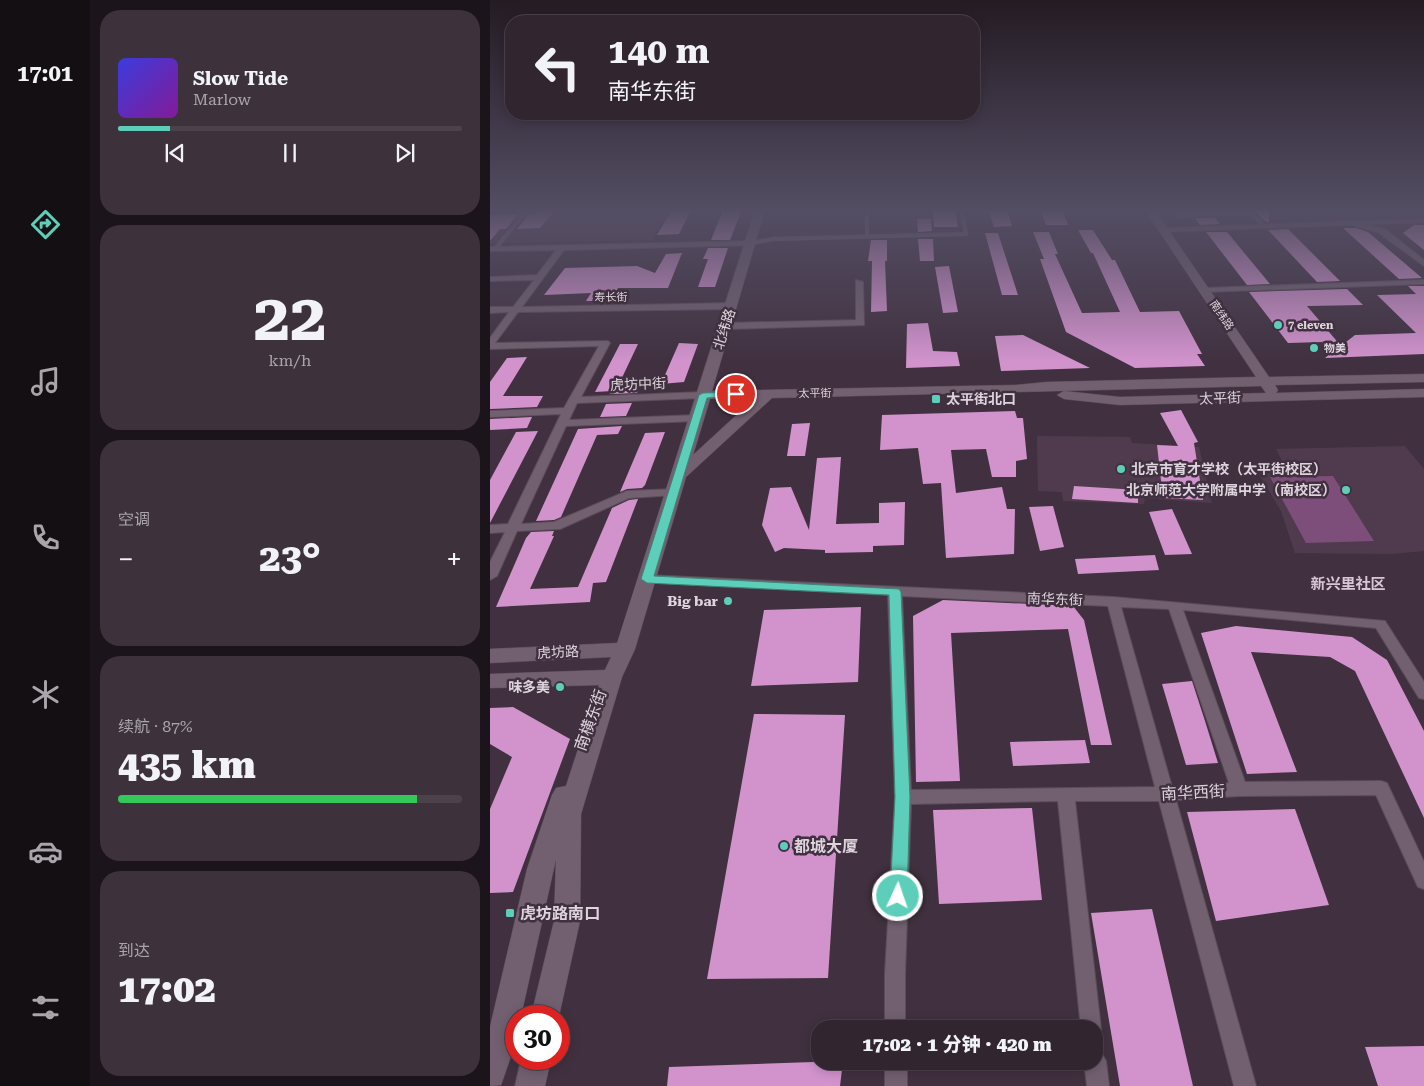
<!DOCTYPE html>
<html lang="zh">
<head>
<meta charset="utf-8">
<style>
	:root { --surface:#312530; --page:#3d313c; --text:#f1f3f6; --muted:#a8a5ab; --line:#4c424c; --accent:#5dceb9 }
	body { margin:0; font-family:"Roboto Serif","Noto Sans SC",serif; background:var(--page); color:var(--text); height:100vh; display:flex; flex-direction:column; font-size:19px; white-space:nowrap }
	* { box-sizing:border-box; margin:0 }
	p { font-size:16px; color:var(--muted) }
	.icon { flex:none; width:28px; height:28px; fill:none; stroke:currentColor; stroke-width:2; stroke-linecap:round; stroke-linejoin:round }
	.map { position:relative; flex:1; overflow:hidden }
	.drawer { display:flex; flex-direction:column; gap:10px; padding:10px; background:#1b141a; width:400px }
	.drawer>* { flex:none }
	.banner { position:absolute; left:15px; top:15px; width:475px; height:105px; border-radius:20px; box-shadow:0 2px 12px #0003,0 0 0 1px var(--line); background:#312530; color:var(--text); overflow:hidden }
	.speed { position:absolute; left:15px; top:1005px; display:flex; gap:10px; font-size:25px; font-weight:700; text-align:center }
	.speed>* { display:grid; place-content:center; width:65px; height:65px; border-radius:50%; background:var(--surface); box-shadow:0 2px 12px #0003,0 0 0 1px var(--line); line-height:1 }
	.speed .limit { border:8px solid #d22; background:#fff; color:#111 }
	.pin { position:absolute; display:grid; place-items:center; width:42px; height:42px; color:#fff; margin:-21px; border:2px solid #fff; border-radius:50%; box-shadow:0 1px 5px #0007 }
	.me { position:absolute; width:55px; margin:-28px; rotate:3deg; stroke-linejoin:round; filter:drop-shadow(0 0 4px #0008) }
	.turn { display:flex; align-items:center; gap:18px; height:105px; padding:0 20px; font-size:22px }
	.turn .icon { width:65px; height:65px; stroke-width:2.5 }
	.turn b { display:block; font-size:35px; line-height:42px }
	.big { font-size:38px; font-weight:800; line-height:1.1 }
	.drawer .tile { flex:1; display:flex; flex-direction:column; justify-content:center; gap:8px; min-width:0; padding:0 18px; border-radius:20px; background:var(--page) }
	.drawer .dial { align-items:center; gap:0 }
	.dial b { font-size:65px; line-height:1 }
	.song { display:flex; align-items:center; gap:15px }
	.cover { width:60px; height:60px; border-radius:8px; background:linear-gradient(135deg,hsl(240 70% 55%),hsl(290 70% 35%)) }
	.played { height:5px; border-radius:2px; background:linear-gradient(90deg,var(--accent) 15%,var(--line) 15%) }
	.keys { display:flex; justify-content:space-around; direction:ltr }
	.heat { display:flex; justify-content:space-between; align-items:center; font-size:28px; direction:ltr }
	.charge { height:8px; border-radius:4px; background:linear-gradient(90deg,#34c759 87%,var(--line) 0) }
	.trip { position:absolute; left:321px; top:1020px; width:292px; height:50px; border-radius:20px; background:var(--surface); box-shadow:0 2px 12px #0003,0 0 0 1px var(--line); font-weight:800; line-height:50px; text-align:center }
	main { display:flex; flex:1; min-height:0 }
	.dock { display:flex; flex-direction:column; width:90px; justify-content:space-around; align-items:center; background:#140f13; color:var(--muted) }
	.dock .icon { width:35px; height:35px }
	.dock .on { color:var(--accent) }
	.dock b { font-size:22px; color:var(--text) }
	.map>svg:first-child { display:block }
	.built { fill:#503b4e }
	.green { fill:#7d4e7a }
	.building { fill:#d293cd }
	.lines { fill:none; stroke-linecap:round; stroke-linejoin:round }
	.lane-casing { stroke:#5b4d59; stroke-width:4.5 }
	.street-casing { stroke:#5b4d59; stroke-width:2 }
	.secondary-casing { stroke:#5b4d59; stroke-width:1 }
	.lane { stroke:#726070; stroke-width:4 }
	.street { fill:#726070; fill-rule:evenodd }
	.secondary { fill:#726070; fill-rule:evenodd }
	.route { fill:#5dceb9; stroke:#3c8678 }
	.poi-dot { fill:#5dceb9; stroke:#413140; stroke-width:2 }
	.labels { text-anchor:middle; stroke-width:5; stroke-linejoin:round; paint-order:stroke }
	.far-street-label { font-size:11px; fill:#ded4dd; stroke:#413140 }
	.far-poi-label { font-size:11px; font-weight:bold; fill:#ded4dd; stroke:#413140; text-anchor:start }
	.street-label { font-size:14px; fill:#ded4dd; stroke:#413140 }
	.poi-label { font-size:14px; font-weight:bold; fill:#ded4dd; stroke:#413140; text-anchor:end }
	.neighbourhood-label { font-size:15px; font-weight:bold; fill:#d8c5d6; stroke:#413140 }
	.near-street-label { font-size:16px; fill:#ded4dd; stroke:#413140 }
	.near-poi-label { font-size:16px; font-weight:bold; fill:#ded4dd; stroke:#413140; text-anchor:start }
</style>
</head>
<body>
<main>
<nav class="dock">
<b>17:01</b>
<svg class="icon on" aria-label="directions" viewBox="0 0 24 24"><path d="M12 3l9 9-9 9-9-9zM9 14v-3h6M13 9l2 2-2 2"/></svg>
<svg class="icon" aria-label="music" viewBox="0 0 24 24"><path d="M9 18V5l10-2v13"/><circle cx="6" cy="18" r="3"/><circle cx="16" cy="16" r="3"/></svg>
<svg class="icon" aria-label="phone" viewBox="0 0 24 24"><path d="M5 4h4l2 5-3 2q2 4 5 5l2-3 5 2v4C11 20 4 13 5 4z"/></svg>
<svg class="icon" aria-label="climate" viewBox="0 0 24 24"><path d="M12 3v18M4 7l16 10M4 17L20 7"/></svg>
<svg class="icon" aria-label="car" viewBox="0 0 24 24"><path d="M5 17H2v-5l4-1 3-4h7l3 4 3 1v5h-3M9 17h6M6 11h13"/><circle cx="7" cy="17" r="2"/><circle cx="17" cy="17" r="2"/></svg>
<svg class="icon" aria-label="filters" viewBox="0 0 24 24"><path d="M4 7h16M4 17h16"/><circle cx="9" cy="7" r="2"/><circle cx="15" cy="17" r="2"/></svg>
</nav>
<section class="drawer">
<div class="tile">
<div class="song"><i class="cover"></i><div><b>Slow Tide</b><p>Marlow</p></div></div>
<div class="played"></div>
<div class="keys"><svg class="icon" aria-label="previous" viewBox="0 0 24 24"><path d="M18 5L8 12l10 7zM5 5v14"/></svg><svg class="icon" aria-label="pause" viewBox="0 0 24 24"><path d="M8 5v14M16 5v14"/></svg><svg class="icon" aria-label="next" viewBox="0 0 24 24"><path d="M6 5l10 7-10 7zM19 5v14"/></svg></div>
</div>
<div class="tile dial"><b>22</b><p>km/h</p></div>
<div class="tile"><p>空调</p>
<div class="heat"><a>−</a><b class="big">23°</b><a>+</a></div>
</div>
<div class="tile"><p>续航 · 87%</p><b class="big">435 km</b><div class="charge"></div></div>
<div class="tile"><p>到达</p><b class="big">17:02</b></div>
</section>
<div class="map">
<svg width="934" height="1086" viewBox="0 0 934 1086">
	<rect width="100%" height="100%" fill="#413140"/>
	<path class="built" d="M0 210H180L162 240 0 243Z
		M865 210H934V215L873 217Z
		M547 436 640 437 642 443 709 447 722 503 655 498 654 504 573 501 572 492 548 491Z
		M915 446 934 469V551L901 554 805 553 791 511 765 467 794 465 786 449Z"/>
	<path class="green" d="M843 476 884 541 816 543 780 477Z"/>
	<path class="building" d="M50 210H65L50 228 27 229 39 214H46Z
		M201 210 189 234 167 235 181 211Z
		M233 210H252L240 240H221Z
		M443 210H465L468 227H444Z
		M498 210H517L522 226 504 227Z
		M550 210H572L578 225H556Z
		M763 210H779V222H776Z
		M29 214 16 229H10L0 241V215Z
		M705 218H725L730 224 710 225Z
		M427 219H441L442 231 428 232Z
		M924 225H934V250L913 233Z
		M853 228H866L878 232 932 278 909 279Z
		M798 229 850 281 827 282 778 230Z
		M588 230H603L622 260H625L650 312 689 311 712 354H707L715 366 645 368 576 332 550 259H554L543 232H559L568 254H565L592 313 630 312 603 253H601Z
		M716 232H737L780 284 757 285Z
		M495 233H508L528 295H512Z
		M428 239H443L444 261H430Z
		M381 240H397V261H395L397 311 381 312 382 261H378Z
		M218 248H238L225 287H208L218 259H213Z
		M192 253 178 288H128L122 301H96L101 293 54 295 75 268 147 266 165 273 176 254Z
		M459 266 468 312 453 313 445 267Z
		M918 286H934V354L835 358 841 353 832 342 798 343 759 292 857 289 873 305 817 306 851 346 865 335 926 333 887 295 926 294Z
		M438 323 443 351 467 352 470 366 416 368 417 324Z
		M533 335 600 368 511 371 505 336Z
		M189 343 208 344 194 382 171 384Z
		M130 344H148L129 384 151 383 147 393 120 394 122 391 105 392Z
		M37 357 13 396H53L47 407 0 409V382L17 358Z
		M142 403 136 416 110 417 116 404Z
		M691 410 708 442 704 443 713 500 673 498 667 445 688 446 670 413Z
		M525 411 527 418H533L537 459 526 461V477H502L496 449 461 450 466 493 512 487 517 509H525L524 554 456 558 451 483 433 484 428 448 390 450 392 415Z
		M42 417 37 428 0 430V419Z
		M320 423 315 456H297L302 424Z
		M132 426 128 434 107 435 71 517 64 520 46 521 88 429Z
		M48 431 0 523V480L26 432Z
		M175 432 155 485 152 488 137 489 130 492 155 433Z
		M351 457 346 524 389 523V503L415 502 414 545 383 546V552L335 553V550L294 548 285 552 272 525 280 488 301 487 319 530 327 458Z
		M584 486 648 490V503L582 499Z
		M148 499 116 582 103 583 100 602 6 607 36 538 41 532 64 531 62 536H64L40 589 88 587 122 508 139 500Z
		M563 506 574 547 550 551 539 507Z
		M682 509 702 554 675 555 659 512Z
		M665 555 669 570 588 574 585 559Z
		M453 600 583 606 594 620 622 745H601L578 629 461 633 470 781 426 782 423 616Z
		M371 607 368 682 261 686 274 610Z
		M746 626 862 637 897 660 934 731V818L865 671 840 657 761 652 807 772 757 774 711 633Z
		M702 681 715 721 728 763 696 765 672 684Z
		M23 707 80 739 23 892 0 893V809L22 757 0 744V708Z
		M264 714 355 715 338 978 217 979Z
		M595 740 600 763 523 766 520 742Z
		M542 808 552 900 449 904 443 810Z
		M805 809 839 905 726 921 697 812Z
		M662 909 703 1086H630L601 913Z
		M934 1046V1086H888L875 1047Z
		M353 1061 350 1086H177L179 1067Z"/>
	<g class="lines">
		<g class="lane-casing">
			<path id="lane" d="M377 210V237
				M759 211 774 226
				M689 215 761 213
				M863 223 934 221
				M261 243 283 239 476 234 471 210
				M5 249 37 210"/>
		</g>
		<g class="street-casing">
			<path id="street" d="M862 221 895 229 934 260V266L889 233 862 225 675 232 671 230 675 228Z
				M261 241 265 243 264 245 74 250 32 307 242 303 246 306 242 309 28 312 5 343 118 341 120 343 91 397 213 392 218 395 213 398 87 403 79 420 208 415 213 418 208 421 76 426 31 524 64 522 137 491 185 489 191 492 185 495 139 498 70 529 27 531 7 576 0 580V562L15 532 0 533V525L18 524 71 414 0 417V411L74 408 109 346 0 349V338L19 312 0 313V307H23L44 280 0 281V277L47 275 66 250 0 251V247Z
				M366 280 373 282 374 325 236 329 232 326 236 323 366 320Z
				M934 280V284L715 292 711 290 715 288Z
				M157 575 623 597 895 621 934 682V699L929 698 886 628 693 610 755 782 891 781 897 783 934 862V889L928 887 886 795 749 796 686 800 766 1086H744L669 801H585L611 1029 608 1036 605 1038V1029H591L568 801 421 804 415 974V1029H395V974L405 797 398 595 152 582 150 579 152 576ZM412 596 618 606 665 787 421 790ZM631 607 679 609 739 783 682 787Z
				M605 1050 612 1054 616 1061 619 1086H597L594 1061H605Z
				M395 1061H417V1086H395Z"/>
		</g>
		<g class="secondary-casing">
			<path id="secondary" d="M265 210H275L222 391 526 385 557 382 766 377 655 210H665L779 377 934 374V382L785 385 788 390 786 393 934 389V397L630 405 574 399 567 395 574 391 630 397 776 393 771 386 282 398 196 477 145 649 132 677 91 814 90 921 69 1016H41L64 921 66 859 31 1016H26V1042L11 1085 0 1086V1027L37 869 62 795 66 788 76 786 109 685 0 688V674L115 670 121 657 0 663V649L127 643ZM265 398 203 455 220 399Z
				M31 1059H61L55 1086H25Z"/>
		</g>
		<use href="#lane" class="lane"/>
		<use href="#street" class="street"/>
		<use href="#secondary" class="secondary"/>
	</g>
	<linearGradient id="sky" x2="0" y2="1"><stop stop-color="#241b23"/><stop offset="0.58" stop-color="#544e64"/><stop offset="1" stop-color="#544e64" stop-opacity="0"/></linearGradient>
	<rect width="934" height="362" fill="url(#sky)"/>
	<path class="route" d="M246 392 249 393V396L217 398 164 576 409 589 411 592 420 797 417 896 414 901 408 903 402 901 400 896 405 797 399 595 157 583 151 579 209 395 213 393Z"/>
	<g class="poi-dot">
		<circle cx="788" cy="325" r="5"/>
		<circle cx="824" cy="348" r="5"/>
		<rect x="441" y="394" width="10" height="10" rx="2.5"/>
		<circle cx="631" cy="469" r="5"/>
		<circle cx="856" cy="490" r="5"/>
		<circle cx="238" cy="601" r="5"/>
		<circle cx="70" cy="687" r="5"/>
		<circle cx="294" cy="846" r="5"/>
		<rect x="15" y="908" width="10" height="10" rx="2.5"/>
	</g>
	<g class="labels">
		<g class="far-street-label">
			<text transform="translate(121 297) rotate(-1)" y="4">寿长街</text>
			<text transform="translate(732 315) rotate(56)" y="4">南纬路</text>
			<text transform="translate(325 393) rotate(-1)" y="4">太平街</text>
		</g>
		<g class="far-poi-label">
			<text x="798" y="329">7 eleven</text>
			<text x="834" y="352">物美</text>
		</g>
		<g class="street-label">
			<text transform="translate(234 329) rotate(-72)" y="5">北纬路</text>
			<text transform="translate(148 384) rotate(-2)" y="5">虎坊中街</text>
			<text transform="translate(730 398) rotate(-2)" y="5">太平街</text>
			<text transform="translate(565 599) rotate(2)" y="5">南华东街</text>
			<text transform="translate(68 652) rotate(-3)" y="5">虎坊路</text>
		</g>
		<g class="poi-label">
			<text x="456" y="404" text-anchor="start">太平街北口</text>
			<text x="641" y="474" text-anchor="start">北京市育才学校（太平街校区）</text>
			<text x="846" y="495">北京师范大学附属中学（南校区）</text>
			<text x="228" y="606">Big bar</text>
			<text x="60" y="692">味多美</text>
		</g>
		<g class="neighbourhood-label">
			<text x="858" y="589">新兴里社区</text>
		</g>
		<g class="near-street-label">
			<text transform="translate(100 720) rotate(-70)" y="6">南横东街</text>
			<text transform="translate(703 792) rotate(-3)" y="6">南华西街</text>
		</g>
		<g class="near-poi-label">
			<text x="304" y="852">都城大厦</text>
			<text x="30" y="919">虎坊路南口</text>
		</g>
	</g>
</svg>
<div class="speed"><div class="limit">30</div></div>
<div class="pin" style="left:246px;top:394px;background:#d93025"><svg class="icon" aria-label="arrive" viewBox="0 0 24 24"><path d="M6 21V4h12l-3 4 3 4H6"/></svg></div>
<svg class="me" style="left:408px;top:896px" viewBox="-20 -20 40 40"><circle r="17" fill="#5dceb9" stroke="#fff" stroke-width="3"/><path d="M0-11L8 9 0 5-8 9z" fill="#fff"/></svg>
<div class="trip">17:02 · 1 分钟 · 420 m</div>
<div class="banner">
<div class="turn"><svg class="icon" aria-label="left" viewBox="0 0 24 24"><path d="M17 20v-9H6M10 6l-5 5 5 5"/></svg><div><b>140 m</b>南华东街</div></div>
</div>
</div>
</main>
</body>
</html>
